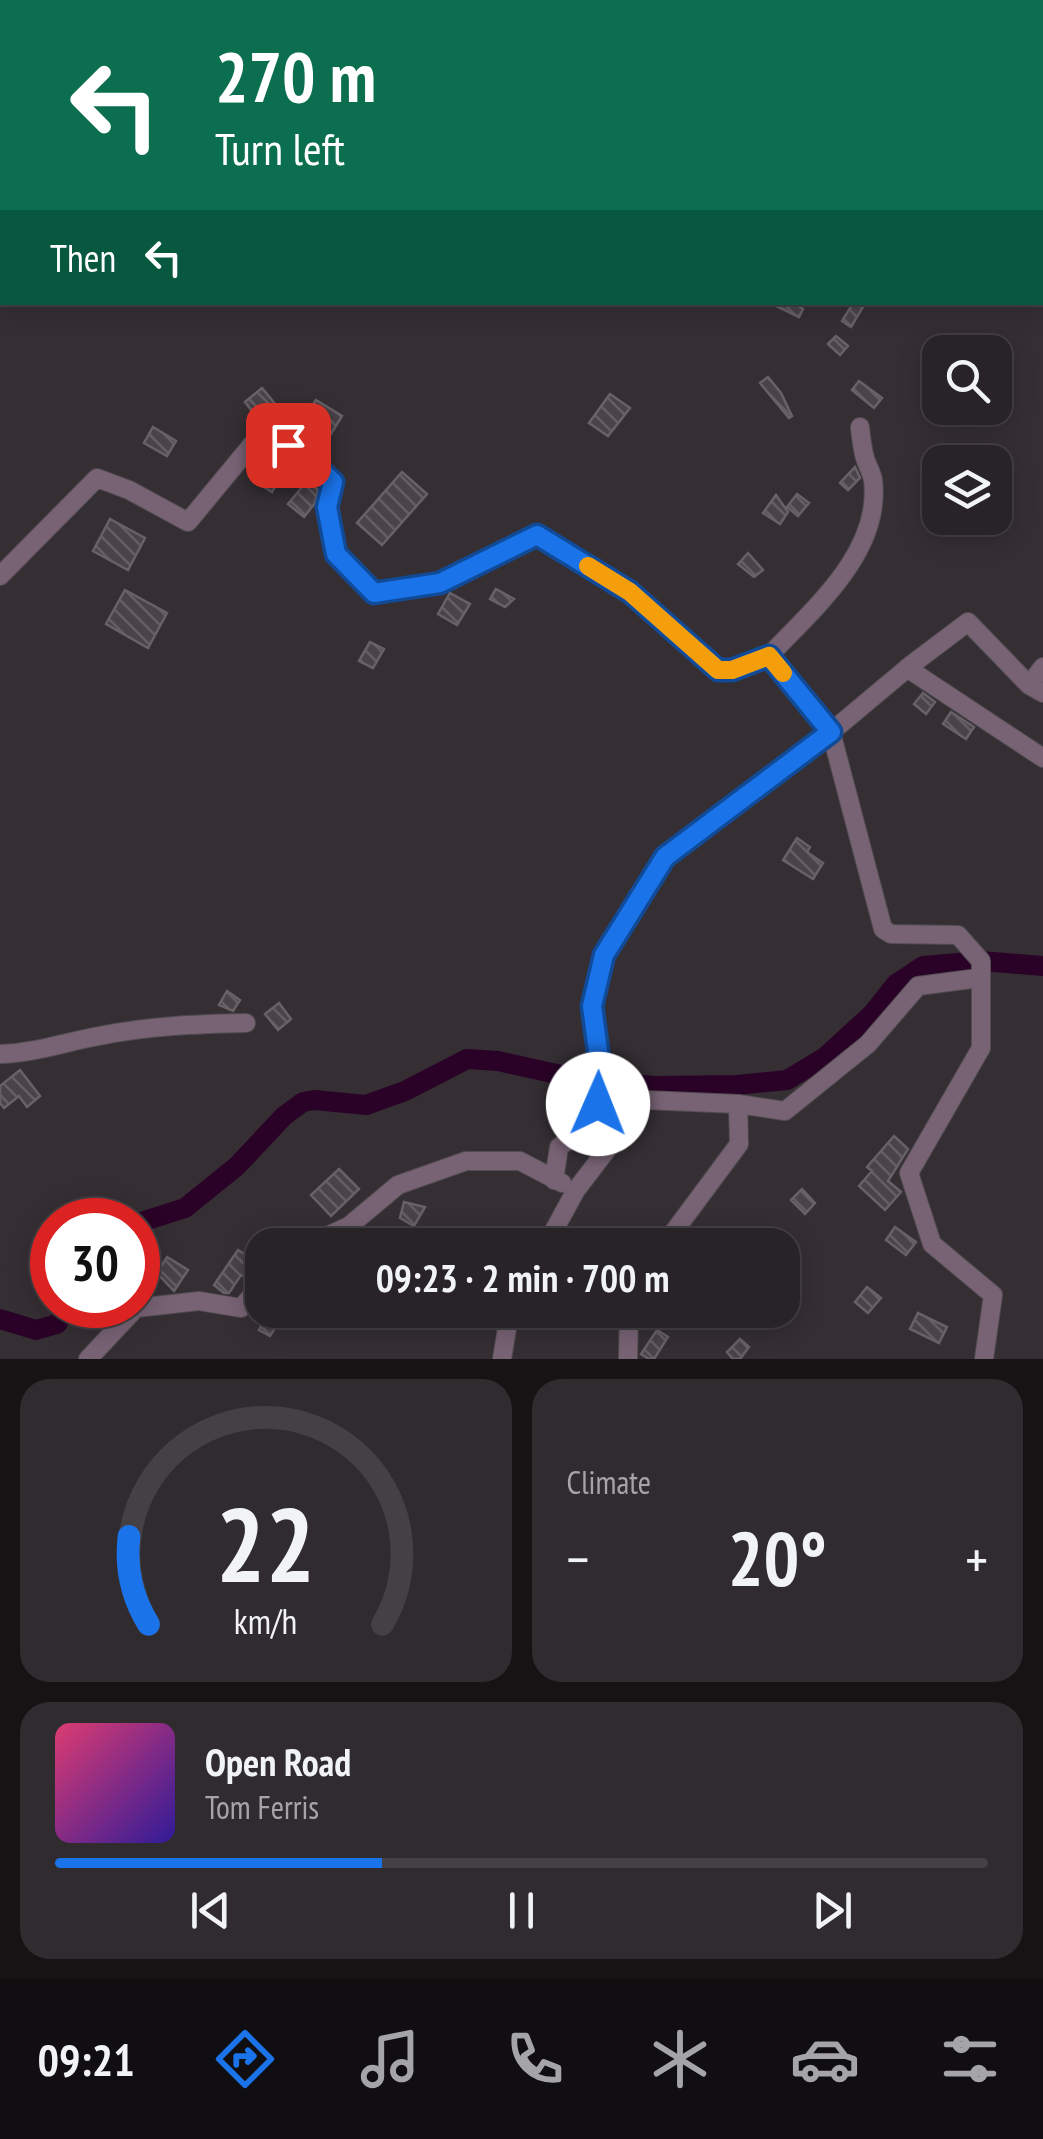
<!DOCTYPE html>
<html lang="en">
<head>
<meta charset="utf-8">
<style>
	:root { --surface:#282327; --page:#302b2f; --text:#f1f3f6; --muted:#a5a4a7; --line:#444044; --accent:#1a73e8 }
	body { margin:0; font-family:"PT Sans Narrow",sans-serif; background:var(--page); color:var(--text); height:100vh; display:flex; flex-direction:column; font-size:38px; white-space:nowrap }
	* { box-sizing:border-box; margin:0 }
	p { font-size:32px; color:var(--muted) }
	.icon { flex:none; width:55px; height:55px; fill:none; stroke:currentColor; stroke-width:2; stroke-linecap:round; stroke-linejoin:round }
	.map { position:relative; height:1359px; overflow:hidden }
	.sheet { display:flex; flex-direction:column; gap:20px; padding:20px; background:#161315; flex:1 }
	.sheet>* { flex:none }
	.guide { position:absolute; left:0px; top:0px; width:1045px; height:305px; box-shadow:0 5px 25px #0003,0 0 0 2px var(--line); background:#0b6e4f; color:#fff; overflow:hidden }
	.tools { position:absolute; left:922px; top:335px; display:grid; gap:20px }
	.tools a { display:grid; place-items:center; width:90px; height:90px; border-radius:20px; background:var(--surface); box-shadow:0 5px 25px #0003,0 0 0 2px var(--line); font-size:50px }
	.speed { position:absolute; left:30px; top:1198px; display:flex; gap:20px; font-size:50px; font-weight:700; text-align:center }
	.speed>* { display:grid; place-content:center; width:130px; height:130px; border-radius:50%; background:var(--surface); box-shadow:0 5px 25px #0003,0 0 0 2px var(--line); line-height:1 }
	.speed .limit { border:15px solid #d22; background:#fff; color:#111 }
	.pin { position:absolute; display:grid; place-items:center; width:85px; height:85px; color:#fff; margin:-42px; border-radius:20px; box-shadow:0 5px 15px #0006 }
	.me { position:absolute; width:110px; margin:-55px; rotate:1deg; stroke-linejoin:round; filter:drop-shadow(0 0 8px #0008) }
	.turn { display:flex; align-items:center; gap:35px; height:210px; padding:0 50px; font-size:45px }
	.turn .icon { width:130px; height:130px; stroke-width:2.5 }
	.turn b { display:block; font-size:70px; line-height:85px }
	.then { display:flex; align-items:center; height:95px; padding:0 50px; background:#0003; gap:20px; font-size:38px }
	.big { font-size:75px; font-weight:700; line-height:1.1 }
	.sheet .card { flex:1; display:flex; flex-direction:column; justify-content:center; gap:15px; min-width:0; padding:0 35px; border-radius:30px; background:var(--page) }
	.sheet .dial { align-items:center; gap:0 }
	.dial svg { height:260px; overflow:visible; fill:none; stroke:var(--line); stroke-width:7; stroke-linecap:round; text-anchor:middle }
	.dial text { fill:var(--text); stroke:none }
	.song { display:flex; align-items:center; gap:30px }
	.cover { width:120px; height:120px; border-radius:15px; background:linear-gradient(135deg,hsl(340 70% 55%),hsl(250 70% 35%)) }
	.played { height:10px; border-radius:5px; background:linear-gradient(90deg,var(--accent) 35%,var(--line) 35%) }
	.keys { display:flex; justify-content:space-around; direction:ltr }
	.heat { display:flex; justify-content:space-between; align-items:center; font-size:55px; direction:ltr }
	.sheet .tiles { flex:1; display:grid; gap:20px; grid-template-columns:1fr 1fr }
	.card:last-child { grid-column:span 2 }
	.trip { position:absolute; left:245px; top:1228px; width:555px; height:100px; border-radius:30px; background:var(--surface); box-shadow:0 5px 25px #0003,0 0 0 2px var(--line); font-weight:700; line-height:100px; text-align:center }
	.dock { display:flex; height:160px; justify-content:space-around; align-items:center; background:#100e10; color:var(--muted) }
	.dock .icon { width:70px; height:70px }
	.dock .on { color:var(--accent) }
	.dock b { font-size:45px; color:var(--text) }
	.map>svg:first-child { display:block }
	.grass { fill:url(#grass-tufts) }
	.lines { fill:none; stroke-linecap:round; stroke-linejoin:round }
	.river { stroke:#2a0227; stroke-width:20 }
	.building { fill:url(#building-back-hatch); stroke:#686167; stroke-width:2.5 }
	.minor-casing { stroke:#534d52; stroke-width:20 }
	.minor { stroke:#786375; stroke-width:18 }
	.route-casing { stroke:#114b97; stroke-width:25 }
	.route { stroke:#1a73e8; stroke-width:18 }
	.slow { stroke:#f59e0b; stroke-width:18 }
</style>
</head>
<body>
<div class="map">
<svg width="1043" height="1359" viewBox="0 0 1043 1359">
	<defs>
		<pattern id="grass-tufts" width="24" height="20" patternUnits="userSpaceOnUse" patternTransform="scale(2.5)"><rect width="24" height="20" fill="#542f4f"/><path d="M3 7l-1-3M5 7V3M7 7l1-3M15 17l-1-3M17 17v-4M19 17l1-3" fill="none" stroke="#6d4d69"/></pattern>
		<pattern id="building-back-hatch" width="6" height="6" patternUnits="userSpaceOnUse" patternTransform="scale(2.5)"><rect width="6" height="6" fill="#4a4349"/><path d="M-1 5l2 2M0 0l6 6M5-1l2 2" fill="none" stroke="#655e64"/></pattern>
	</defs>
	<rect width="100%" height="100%" fill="#352f34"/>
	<path class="grass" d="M0 0H268L2 2 0 151Z"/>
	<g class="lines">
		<path class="river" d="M138 1223 185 1208 237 1166 284 1116 303 1102 314 1100 366 1105 405 1091 467 1059 498 1061 579 1079 654 1086 737 1085 787 1080 825 1057 873 1013 896 984 923 966 981 961 1043 966
			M0 1319 36 1330 57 1324 68 1305"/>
	</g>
	<path class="building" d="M768 302H791L803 309 799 317Z
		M854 302 863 307 851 327 842 321Z
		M836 336 848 346 840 355 828 344Z
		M768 377 781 393 792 416 789 418 760 383Z
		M859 381 882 398 874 408 852 390Z
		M262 388 276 405 258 419 245 402Z
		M610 394 630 408 608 436 589 423Z
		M316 400 342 416 331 434 305 417Z
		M153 427 176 441 167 456 144 443Z
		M270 453 289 464 272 492 253 480Z
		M855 467 860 478 848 490 840 483Z
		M402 472 427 494 382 545 357 523Z
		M307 481 318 490 315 503 304 517 288 504Z
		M797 494 809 503 798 516 787 507Z
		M776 495 788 512 780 524 763 513Z
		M110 519 145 538 128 570 93 551Z
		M748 553 763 570 754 577 738 564Z
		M496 589 514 599 505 607 490 599Z
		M125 590 167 613 148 648 106 624Z
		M450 593 470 604 457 625 438 614Z
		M370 642 384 649 373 668 359 661Z
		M923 693 935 702 926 714 914 704Z
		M951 712 974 727 966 739 943 724Z
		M797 838 810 847 807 852 823 863 813 879 783 860Z
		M227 991 240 1000 233 1011 219 1005Z
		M279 1003 291 1019 278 1030 265 1014Z
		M20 1070 40 1096 27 1107 19 1096 4 1108 0 1103V1086Z
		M894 1136 908 1149 888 1181 901 1192 885 1210 859 1186 872 1171 867 1167Z
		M339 1169 359 1189 331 1216 311 1195Z
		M802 1189 815 1203 805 1214 791 1200Z
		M404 1202 425 1207 414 1226 400 1218Z
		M895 1227 916 1242 906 1255 886 1240Z
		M238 1250 255 1260 245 1277 241 1275 229 1293H224L214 1285Z
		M167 1257 188 1270 174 1291 157 1273Z
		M867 1287 881 1298 868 1313 855 1302Z
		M918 1313 947 1327 939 1343 910 1329Z
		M266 1317 278 1323 270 1336 259 1330Z
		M657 1330 668 1337 654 1359H649L641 1354Z
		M740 1339 749 1347 740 1359H733L727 1352Z"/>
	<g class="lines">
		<g class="minor-casing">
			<path id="minor" d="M860 427C861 437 862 448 865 458 867 465 872 473 873 480 882 552 813 609 769 656L831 732 883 929 891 934 958 935 981 961V1048L909 1173 932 1244 993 1295 984 1359
				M0 576 97 478 129 490 188 522 264 430 296 447 333 482 327 507 336 554 375 593 440 583 537 535 630 592 718 669 732 670 769 656
				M907 668 1043 758
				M1029 685 1043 667
				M0 1054C35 1053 65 1042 99 1036 148 1026 197 1024 246 1023
				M554 1180 559 1147 589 1126 598 1104 602 1081 593 1006 604 955 665 857 831 732 911 665 968 622 1029 685 1043 693
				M307 1245 349 1226 398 1185 466 1161H520L562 1183
				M546 1245 576 1190 645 1100 738 1104 785 1111 868 1044 918 986 979 978
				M664 1245 739 1144 738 1104
				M88 1359 136 1308 199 1301 241 1308 262 1284
				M502 1359 510 1310
				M628 1359 629 1310"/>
		</g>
		<use href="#minor" class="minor"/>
	</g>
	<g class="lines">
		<g class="route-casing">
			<path id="route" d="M288 445 296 447 333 482 327 507 336 554 374 593 440 583 537 535 630 592 718 670H732L769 656 831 732 665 857 604 955 592 1006 602 1081 598 1104"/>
		</g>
		<use href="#route" class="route"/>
		<path class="slow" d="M588 566 630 592 718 670H732L769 656 783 673"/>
	</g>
</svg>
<div class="tools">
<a><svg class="icon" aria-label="search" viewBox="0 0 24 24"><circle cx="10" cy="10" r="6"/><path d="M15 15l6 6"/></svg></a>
<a><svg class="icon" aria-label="layers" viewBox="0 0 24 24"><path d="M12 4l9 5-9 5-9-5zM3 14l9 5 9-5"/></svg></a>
</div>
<div class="speed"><div class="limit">30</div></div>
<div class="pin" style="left:288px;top:445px;background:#d93025"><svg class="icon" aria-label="arrive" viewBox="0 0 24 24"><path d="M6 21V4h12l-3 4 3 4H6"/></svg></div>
<svg class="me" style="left:598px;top:1104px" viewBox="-20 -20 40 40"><circle r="19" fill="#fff"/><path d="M0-13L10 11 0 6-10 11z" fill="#1a73e8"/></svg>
<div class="trip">09:23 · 2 min · 700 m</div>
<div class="guide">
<div class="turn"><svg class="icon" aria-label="left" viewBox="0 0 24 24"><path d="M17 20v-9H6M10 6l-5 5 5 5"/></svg><div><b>270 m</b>Turn left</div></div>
<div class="then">Then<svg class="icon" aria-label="left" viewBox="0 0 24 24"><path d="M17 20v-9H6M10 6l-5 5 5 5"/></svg></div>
</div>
</div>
<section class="sheet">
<div class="tiles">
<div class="card dial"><svg viewBox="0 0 100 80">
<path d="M14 69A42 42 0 1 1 86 69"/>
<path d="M14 69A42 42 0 0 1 8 42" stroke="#1a73e8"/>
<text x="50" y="56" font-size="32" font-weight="700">22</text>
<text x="50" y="72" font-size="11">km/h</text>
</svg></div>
<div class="card"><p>Climate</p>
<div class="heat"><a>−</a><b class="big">20°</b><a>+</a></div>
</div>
<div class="card">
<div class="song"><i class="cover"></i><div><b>Open Road</b><p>Tom Ferris</p></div></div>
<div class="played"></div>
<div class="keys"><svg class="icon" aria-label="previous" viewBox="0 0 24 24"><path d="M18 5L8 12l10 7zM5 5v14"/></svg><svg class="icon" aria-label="pause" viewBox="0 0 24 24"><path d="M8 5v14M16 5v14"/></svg><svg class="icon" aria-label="next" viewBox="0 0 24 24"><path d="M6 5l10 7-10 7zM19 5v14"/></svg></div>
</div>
</div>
</section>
<nav class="dock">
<b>09:21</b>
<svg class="icon on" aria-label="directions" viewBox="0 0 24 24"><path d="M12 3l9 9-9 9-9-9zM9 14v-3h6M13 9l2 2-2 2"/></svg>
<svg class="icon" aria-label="music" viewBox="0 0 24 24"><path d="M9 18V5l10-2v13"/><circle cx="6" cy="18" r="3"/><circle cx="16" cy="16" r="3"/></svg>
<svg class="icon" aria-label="phone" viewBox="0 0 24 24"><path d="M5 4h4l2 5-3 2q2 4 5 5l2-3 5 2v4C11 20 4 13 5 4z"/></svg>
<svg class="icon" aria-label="climate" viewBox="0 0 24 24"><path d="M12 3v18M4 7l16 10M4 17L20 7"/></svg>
<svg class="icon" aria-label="car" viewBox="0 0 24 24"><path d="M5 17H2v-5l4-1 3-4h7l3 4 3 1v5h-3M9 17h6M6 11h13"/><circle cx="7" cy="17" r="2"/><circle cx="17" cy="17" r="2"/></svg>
<svg class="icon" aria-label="filters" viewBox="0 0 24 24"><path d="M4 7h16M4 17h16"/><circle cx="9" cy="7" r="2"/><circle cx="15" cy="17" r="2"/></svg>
</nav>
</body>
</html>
